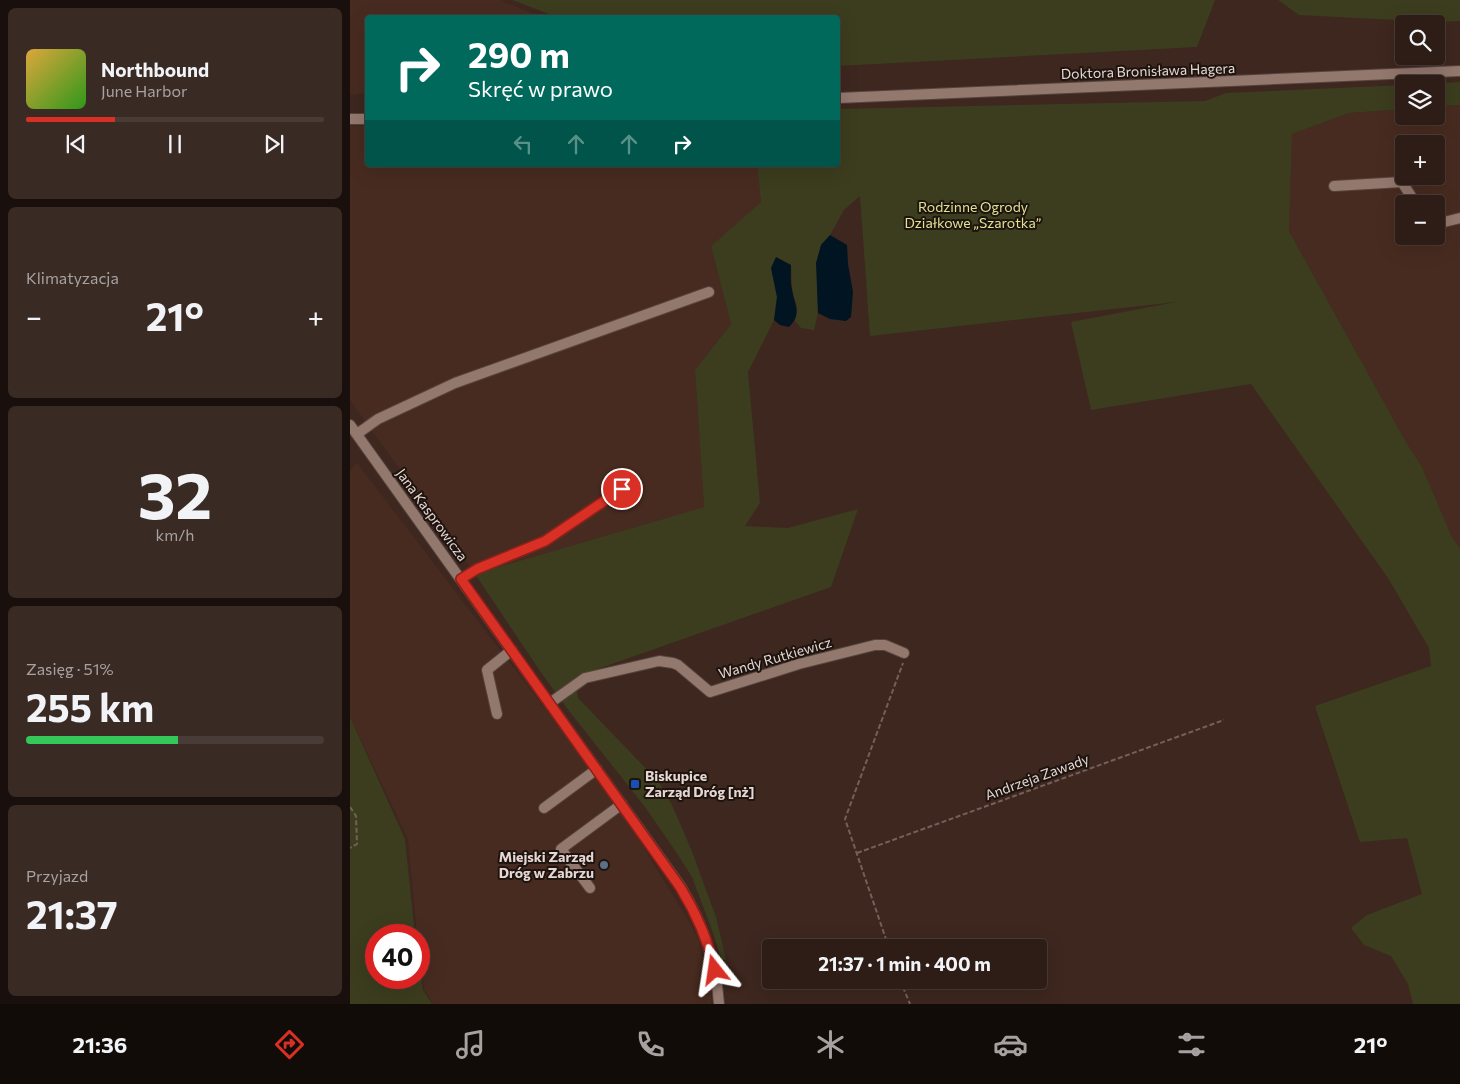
<!DOCTYPE html>
<html lang="pl">
<head>
<meta charset="utf-8">
<style>
	:root { --surface:#2e1d17; --page:#3a2a24; --text:#f1f3f6; --muted:#a7a2a1; --line:#493b36; --accent:#d93025 }
	body { margin:0; font-family:Commissioner,sans-serif; background:var(--page); color:var(--text); height:100vh; display:flex; flex-direction:column; font-size:19px; white-space:nowrap }
	* { box-sizing:border-box; margin:0 }
	p { font-size:16px; color:var(--muted) }
	.icon { flex:none; width:28px; height:28px; fill:none; stroke:currentColor; stroke-width:2; stroke-linecap:round; stroke-linejoin:round }
	.map { position:relative; flex:1; overflow:hidden }
	.sheet { display:flex; flex-direction:column; gap:8px; padding:8px; background:#19100d; width:350px }
	.sheet>* { flex:none }
	.guide { position:absolute; left:15px; top:15px; width:475px; height:152px; border-radius:5px; box-shadow:0 5px 20px #0002,0 0 0 1px var(--line); background:#00695c; color:#fff; overflow:hidden }
	.controls { position:absolute; left:1045px; top:15px; display:grid; gap:10px }
	.controls a { display:grid; place-items:center; width:50px; height:50px; border-radius:5px; background:var(--surface); box-shadow:0 5px 20px #0002,0 0 0 1px var(--line); font-size:25px }
	.speed { position:absolute; left:15px; top:924px; display:flex; gap:10px; font-size:25px; font-weight:700; text-align:center }
	.speed>* { display:grid; place-content:center; width:65px; height:65px; border-radius:50%; background:var(--surface); box-shadow:0 5px 20px #0002,0 0 0 1px var(--line); line-height:1 }
	.speed .limit { border:8px solid #d22; background:#fff; color:#111 }
	.pin { position:absolute; display:grid; place-items:center; width:42px; height:42px; color:#fff; margin:-21px; border:2px solid #fff; border-radius:50%; box-shadow:0 1px 5px #0007 }
	.me { position:absolute; width:55px; margin:-28px; rotate:345deg; stroke-linejoin:round; filter:drop-shadow(0 0 4px #0008) }
	.turn { display:flex; align-items:center; gap:18px; height:105px; padding:0 20px; font-size:22px }
	.turn .icon { width:65px; height:65px; stroke-width:2.5 }
	.turn b { display:block; font-size:35px; line-height:42px }
	.lanes { display:flex; align-items:center; height:48px; padding:0 20px; background:#0003; justify-content:center; gap:25px; direction:ltr }
	.lanes .off { opacity:.35 }
	.big { font-size:38px; font-weight:700; line-height:1.1 }
	.sheet .widget { flex:1; display:flex; flex-direction:column; justify-content:center; gap:8px; min-width:0; padding:0 18px; border-radius:8px; background:var(--page) }
	.sheet .dial { align-items:center; gap:0 }
	.dial b { font-size:65px; line-height:1 }
	.song { display:flex; align-items:center; gap:15px }
	.cover { width:60px; height:60px; border-radius:8px; background:linear-gradient(135deg,hsl(40 70% 55%),hsl(110 70% 35%)) }
	.played { height:5px; border-radius:2px; background:linear-gradient(90deg,var(--accent) 30%,var(--line) 30%) }
	.keys { display:flex; justify-content:space-around; direction:ltr }
	.heat { display:flex; justify-content:space-between; align-items:center; font-size:28px; direction:ltr }
	.charge { height:8px; border-radius:4px; background:linear-gradient(90deg,#34c759 51%,var(--line) 0) }
	.trip { position:absolute; left:412px; top:939px; width:285px; height:50px; border-radius:5px; background:var(--surface); box-shadow:0 5px 20px #0002,0 0 0 1px var(--line); font-weight:700; line-height:50px; text-align:center }
	.tab-bar { display:flex; height:80px; justify-content:space-around; align-items:center; background:#120c09; color:var(--muted) }
	.tab-bar .icon { width:35px; height:35px }
	.tab-bar .selected { color:var(--accent) }
	.tab-bar b { font-size:22px; color:var(--text) }
	main { display:flex; flex:1; min-height:0 }
	.map>svg:first-child { display:block }
	.built { fill:#482b20; fill-rule:evenodd }
	.green { fill:#3c3d1e }
	.water { fill:#001422 }
	.lines { fill:none; stroke-linecap:round; stroke-linejoin:round }
	.minor-casing { stroke:#56433d; stroke-width:12 }
	.path { stroke:#746059; stroke-width:2; stroke-dasharray:5 2.5; stroke-linecap:butt }
	.minor { stroke:#93786e; stroke-width:10 }
	.route-casing { stroke:#8d1f18; stroke-width:12 }
	.route { stroke:#d93025; stroke-width:9 }
	.transit-dot { fill:#1a4fb4; stroke:#1d130f; stroke-width:2 }
	.service-dot { fill:#5c6f8a; stroke:#1d130f; stroke-width:2 }
	.labels { text-anchor:middle; stroke-width:4; stroke-linejoin:round; paint-order:stroke }
	.street-label { font-size:14px; fill:#e7d7d2; stroke:#1d130f }
	.park-label { font-size:14px; fill:#dfe392; stroke:#1d130f }
	.poi-label { font-size:14px; font-weight:bold; fill:#e7d7d2; stroke:#1d130f; text-anchor:start }
</style>
</head>
<body>
<main>
<section class="sheet">
<div class="widget">
<div class="song"><i class="cover"></i><div><b>Northbound</b><p>June Harbor</p></div></div>
<div class="played"></div>
<div class="keys"><svg class="icon" aria-label="previous" viewBox="0 0 24 24"><path d="M18 5L8 12l10 7zM5 5v14"/></svg><svg class="icon" aria-label="pause" viewBox="0 0 24 24"><path d="M8 5v14M16 5v14"/></svg><svg class="icon" aria-label="next" viewBox="0 0 24 24"><path d="M6 5l10 7-10 7zM19 5v14"/></svg></div>
</div>
<div class="widget"><p>Klimatyzacja</p>
<div class="heat"><a>−</a><b class="big">21°</b><a>+</a></div>
</div>
<div class="widget dial"><b>32</b><p>km/h</p></div>
<div class="widget"><p>Zasięg · 51%</p><b class="big">255 km</b><div class="charge"></div></div>
<div class="widget"><p>Przyjazd</p><b class="big">21:37</b></div>
</section>
<div class="map">
<svg width="1110" height="1004" viewBox="0 0 1110 1004">
	<rect width="100%" height="100%" fill="#3d271f"/>
	<path class="built" d="M0 0H150L191 17 18 18 17 93 0 95Z
		M1110 105V548L1102 537 1072 467 1056 442 939 231 942 134 999 113 1054 109V116H1086V106ZM1054 144H1086V176H1054ZM1054 204H1086V236H1054Z
		M0 126H17L18 165H407L411 202 361 246 381 324 345 370 354 507 125 574 0 400Z
		M7 463 274 812 304 865 340 923 348 939 361 990V1004H83L74 990 69 953V935H67L58 839 0 717V470Z"/>
	<path class="green" d="M162 0H865L847 47 488 66V18L207 17Z
		M928 0H1110V21L1086 22 949 15Z
		M1110 82V105L1086 106V84H1077Z
		M1054 85V109L999 113 942 134 939 231 1056 442 1072 467 1102 537 1110 548V1004H1063L1058 984 1041 956 1014 945 1001 928 1017 915 1072 894 1057 838 1010 842 965 706 1081 666 1079 648 1038 578 901 384 741 410 721 322 826 302 520 336 510 196 494 210 480 235 471 245 467 280 468 313 464 330 451 328 445 321 447 307 442 290 441 265 421 268 427 297 424 320 398 372 410 503 395 526 438 528 508 509 481 587 225 677 228 698 309 782 322 805 341 849 366 917 376 960 371 959 363 933 342 877 326 852 295 807 219 711 190 671 125 574 354 507 345 370 381 324 361 246 411 202 407 165H488V109L855 101 876 93Z
		M0 717 55 839 65 935H26V978H69V961L73 990 82 1004H0Z"/>
	<path class="water" d="M480 235 497 245 498 264 503 292 501 317 496 321 480 319 468 313 466 263 471 245Z
		M426 257 441 265C441 273 440 282 442 289 444 305 453 313 439 327L430 325 424 320 427 297 421 268Z"/>
	<g class="lines">
		<g class="minor-casing">
			<path id="minor" d="M488 98 1110 71
				M0 119H18
				M984 186 1052 182 1066 204
				M1086 224 1110 218
				M0 425 331 887C353 924 366 961 369 1004
				M7 434 28 419 105 383 359 292
				M111 579 127 569 195 541 272 489
				M200 703 235 678 309 661 323 663 328 665 360 692 449 664 525 645H535L554 653
				M147 714 137 670 162 650
				M194 808 247 769
				M240 888 211 849 272 804"/>
		</g>
		<path class="path" d="M0 807 6 816 7 844 0 848
			M507 853 874 720
			M539 948 495 819 553 663
			M550 980 560 1004"/>
		<use href="#minor" class="minor"/>
	</g>
	<g class="lines">
		<g class="route-casing">
			<path id="route" d="M272 489 195 541 127 569 111 579 330 887C346 913 358 940 365 970"/>
		</g>
		<use href="#route" class="route"/>
	</g>
	<rect class="transit-dot" x="280" y="779" width="10" height="10" rx="2.5"/>
	<circle class="service-dot" cx="254" cy="865" r="5"/>
	<g class="labels">
		<g class="street-label">
			<text transform="translate(798 71) rotate(-2)" y="5">Doktora Bronisława Hagera</text>
			<text transform="translate(82 515) rotate(54)" y="5">Jana Kasprowicza</text>
			<text transform="translate(425 658) rotate(-16)" y="5">Wandy Rutkiewicz</text>
			<text transform="translate(687 777) rotate(-20)" y="5">Andrzeja Zawady</text>
		</g>
		<g class="park-label">
			<text x="623" y="212">Rodzinne Ogrody<tspan x="623" dy="16">Działkowe „Szarotka”</tspan></text>
		</g>
		<g class="poi-label">
			<text x="295" y="781">Biskupice<tspan x="295" dy="16">Zarząd Dróg [nż]</tspan></text>
			<text x="244" y="862" text-anchor="end">Miejski Zarząd<tspan x="244" dy="16">Dróg w Zabrzu</tspan></text>
		</g>
	</g>
</svg>
<div class="controls">
<a><svg class="icon" aria-label="search" viewBox="0 0 24 24"><circle cx="10" cy="10" r="6"/><path d="M15 15l6 6"/></svg></a>
<a><svg class="icon" aria-label="layers" viewBox="0 0 24 24"><path d="M12 4l9 5-9 5-9-5zM3 14l9 5 9-5"/></svg></a>
<a>+</a>
<a>−</a>
</div>
<div class="speed"><div class="limit">40</div></div>
<div class="pin" style="left:272px;top:489px;background:#d93025"><svg class="icon" aria-label="arrive" viewBox="0 0 24 24"><path d="M6 21V4h12l-3 4 3 4H6"/></svg></div>
<svg class="me" style="left:365px;top:970px" viewBox="-20 -20 40 40"><path d="M0-17L14 15 0 8-14 15z" fill="#d93025" stroke="#fff" stroke-width="4"/></svg>
<div class="trip">21:37 · 1 min · 400 m</div>
<div class="guide">
<div class="turn"><svg class="icon" aria-label="right" viewBox="0 0 24 24"><path d="M7 20v-9h11M14 6l5 5-5 5"/></svg><div><b>290 m</b>Skręć w prawo</div></div>
<div class="lanes"><svg class="icon off" aria-label="left" viewBox="0 0 24 24"><path d="M17 20v-9H6M10 6l-5 5 5 5"/></svg><svg class="icon off" aria-label="ahead" viewBox="0 0 24 24"><path d="M12 20V5M6 11l6-6 6 6"/></svg><svg class="icon off" aria-label="ahead" viewBox="0 0 24 24"><path d="M12 20V5M6 11l6-6 6 6"/></svg><svg class="icon" aria-label="right" viewBox="0 0 24 24"><path d="M7 20v-9h11M14 6l5 5-5 5"/></svg></div>
</div>
</div>
</main>
<nav class="tab-bar">
<b>21:36</b>
<svg class="icon selected" aria-label="directions" viewBox="0 0 24 24"><path d="M12 3l9 9-9 9-9-9zM9 14v-3h6M13 9l2 2-2 2"/></svg>
<svg class="icon" aria-label="music" viewBox="0 0 24 24"><path d="M9 18V5l10-2v13"/><circle cx="6" cy="18" r="3"/><circle cx="16" cy="16" r="3"/></svg>
<svg class="icon" aria-label="phone" viewBox="0 0 24 24"><path d="M5 4h4l2 5-3 2q2 4 5 5l2-3 5 2v4C11 20 4 13 5 4z"/></svg>
<svg class="icon" aria-label="climate" viewBox="0 0 24 24"><path d="M12 3v18M4 7l16 10M4 17L20 7"/></svg>
<svg class="icon" aria-label="car" viewBox="0 0 24 24"><path d="M5 17H2v-5l4-1 3-4h7l3 4 3 1v5h-3M9 17h6M6 11h13"/><circle cx="7" cy="17" r="2"/><circle cx="17" cy="17" r="2"/></svg>
<svg class="icon" aria-label="filters" viewBox="0 0 24 24"><path d="M4 7h16M4 17h16"/><circle cx="9" cy="7" r="2"/><circle cx="15" cy="17" r="2"/></svg>
<b>21°</b>
</nav>
</body>
</html>
